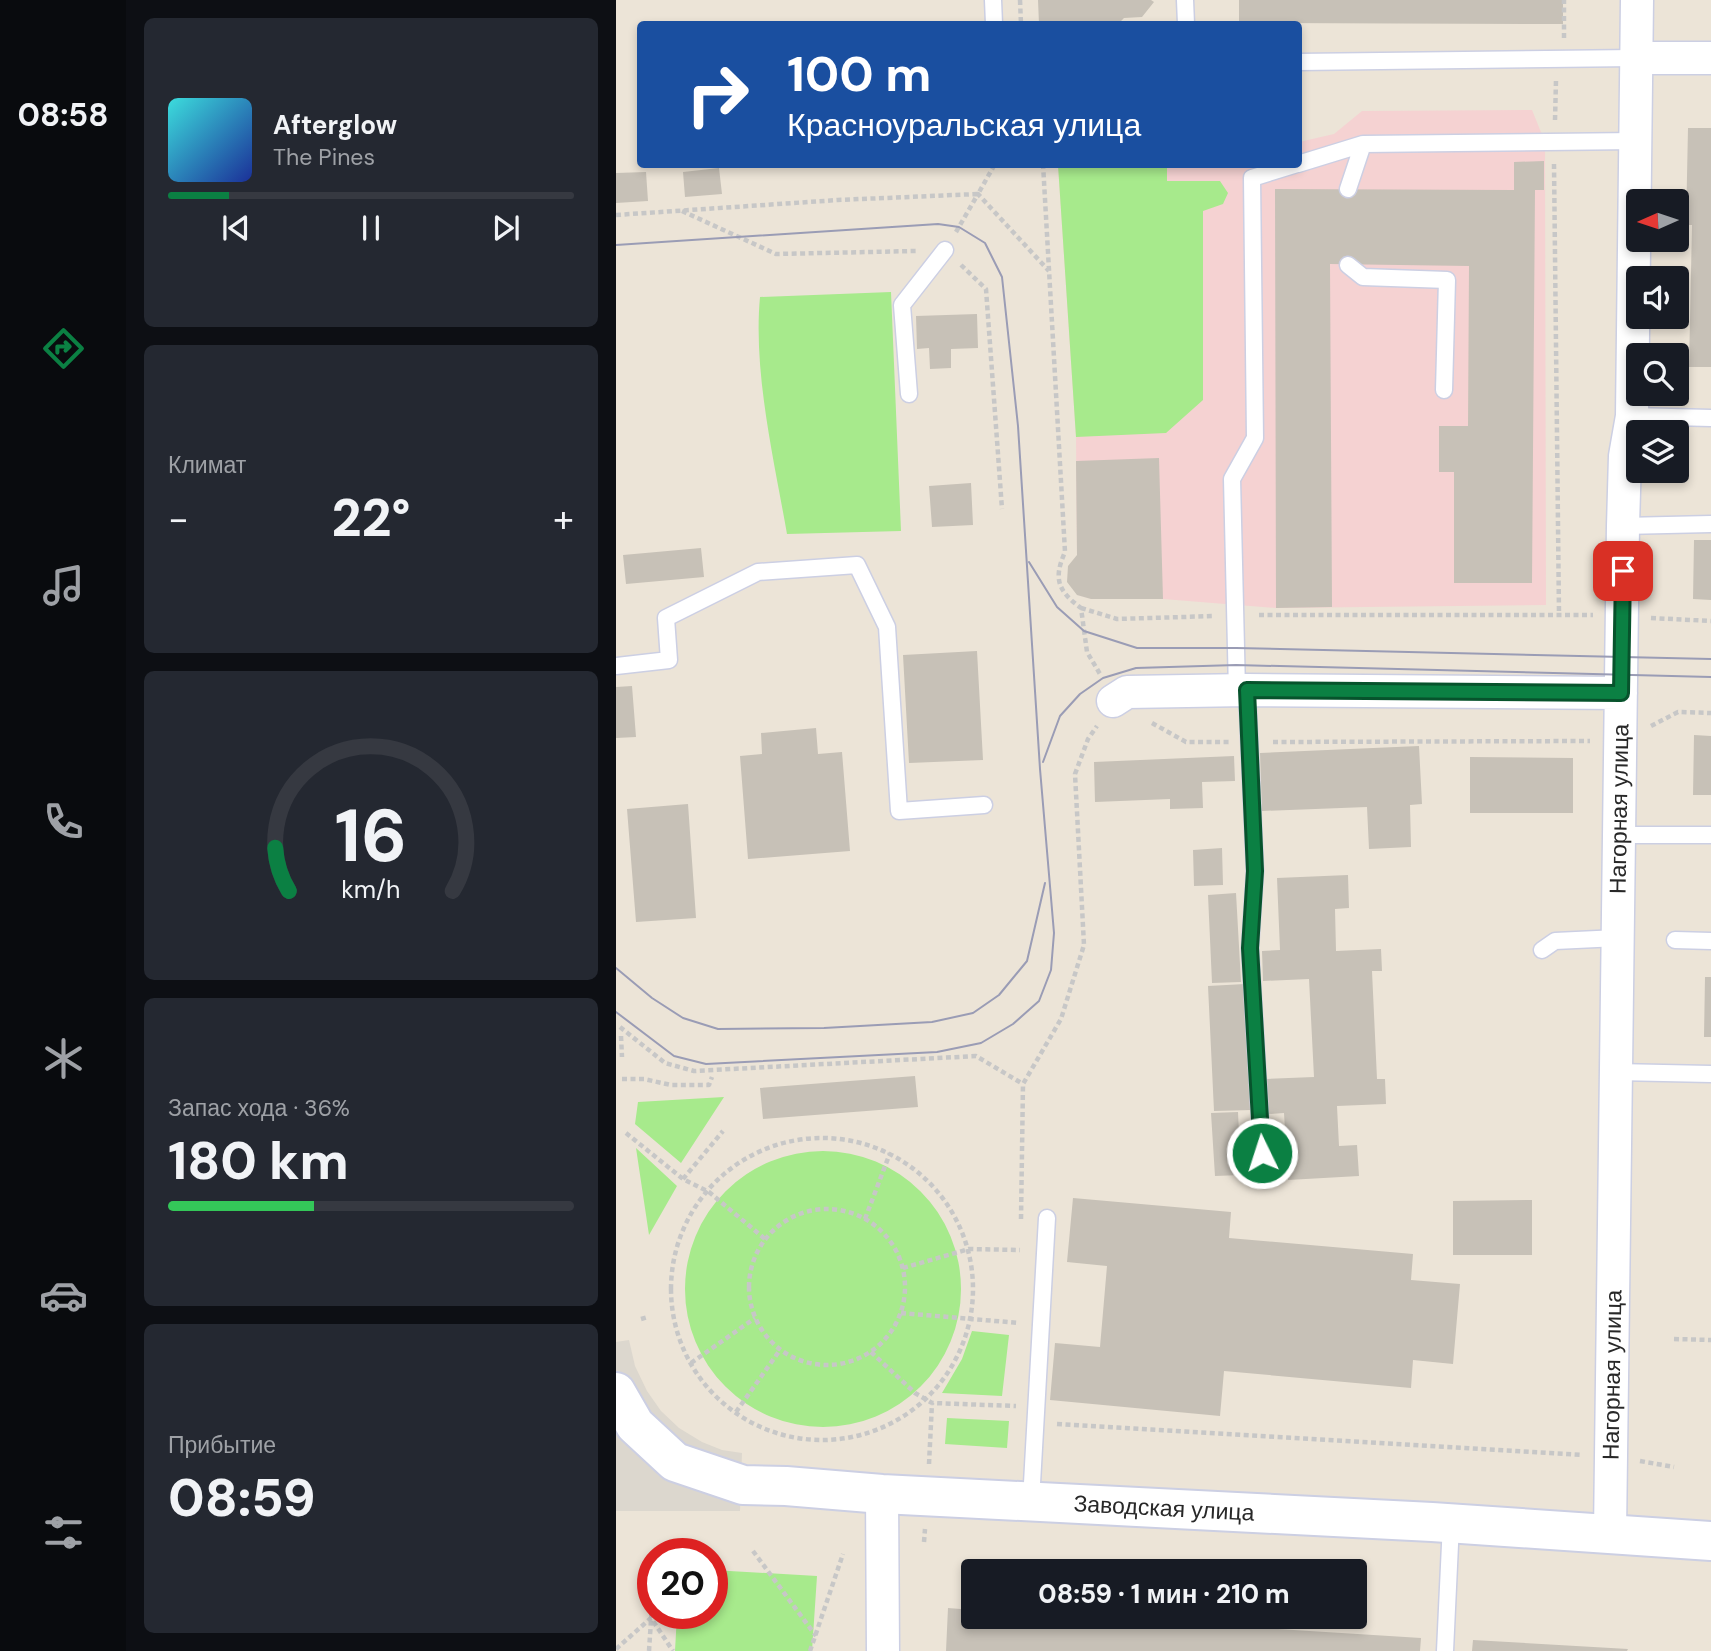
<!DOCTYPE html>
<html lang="ru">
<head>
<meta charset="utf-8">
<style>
	:root { --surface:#171b24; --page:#242831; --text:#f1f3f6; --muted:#9ea1a6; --line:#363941; --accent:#0b8043 }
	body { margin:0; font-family:"DM Sans",sans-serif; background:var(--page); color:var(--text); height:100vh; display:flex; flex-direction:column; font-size:26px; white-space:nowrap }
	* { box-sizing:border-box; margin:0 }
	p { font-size:23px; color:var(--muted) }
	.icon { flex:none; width:38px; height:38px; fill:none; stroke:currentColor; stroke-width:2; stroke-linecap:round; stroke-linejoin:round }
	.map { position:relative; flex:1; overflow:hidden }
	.drawer { display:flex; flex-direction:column; gap:18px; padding:18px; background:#0d0f14; width:490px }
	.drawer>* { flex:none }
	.banner { position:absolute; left:21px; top:21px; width:665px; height:147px; border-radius:7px; box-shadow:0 4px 10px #0003; background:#1a4fa0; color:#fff; overflow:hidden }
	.needle { width:46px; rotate:267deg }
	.buttons { position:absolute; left:1010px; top:189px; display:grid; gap:14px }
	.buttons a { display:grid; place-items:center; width:63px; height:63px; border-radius:7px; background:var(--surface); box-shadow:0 4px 10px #0003; font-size:35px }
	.speed { position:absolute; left:21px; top:1538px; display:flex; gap:14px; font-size:35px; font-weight:700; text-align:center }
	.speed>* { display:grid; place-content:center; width:91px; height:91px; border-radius:50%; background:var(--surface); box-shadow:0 4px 10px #0003; line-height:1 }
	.speed .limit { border:10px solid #d22; background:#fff; color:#111 }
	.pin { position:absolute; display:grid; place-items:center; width:60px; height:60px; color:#fff; margin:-30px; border-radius:14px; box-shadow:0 4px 10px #0006 }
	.me { position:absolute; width:77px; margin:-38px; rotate:356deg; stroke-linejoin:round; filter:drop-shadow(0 0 5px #0008) }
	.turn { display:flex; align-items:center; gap:24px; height:147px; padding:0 35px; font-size:32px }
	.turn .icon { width:91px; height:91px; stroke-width:2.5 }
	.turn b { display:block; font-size:49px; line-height:60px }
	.big { font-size:52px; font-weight:800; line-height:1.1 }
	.drawer .widget { flex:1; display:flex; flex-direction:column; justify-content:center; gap:10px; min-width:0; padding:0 24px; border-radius:10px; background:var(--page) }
	.drawer .dial { align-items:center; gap:0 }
	.dial svg { height:182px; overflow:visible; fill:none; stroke:var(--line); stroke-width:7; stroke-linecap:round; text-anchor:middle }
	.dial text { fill:var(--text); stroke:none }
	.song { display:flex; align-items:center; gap:21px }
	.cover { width:84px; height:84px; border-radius:10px; background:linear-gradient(135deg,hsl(180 70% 55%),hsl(230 70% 35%)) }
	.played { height:7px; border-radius:4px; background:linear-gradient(90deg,var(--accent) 15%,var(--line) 15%) }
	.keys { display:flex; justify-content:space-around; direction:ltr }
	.heat { display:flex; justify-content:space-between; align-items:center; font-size:38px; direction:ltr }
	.charge { height:10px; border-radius:5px; background:linear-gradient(90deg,#34c759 36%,var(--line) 0) }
	.trip { position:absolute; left:345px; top:1559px; width:406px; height:70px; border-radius:7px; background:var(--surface); box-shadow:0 4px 10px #0003; font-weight:800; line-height:70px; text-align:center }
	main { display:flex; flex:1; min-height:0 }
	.menu { display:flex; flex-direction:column; width:126px; justify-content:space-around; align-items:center; background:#090b0e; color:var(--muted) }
	.menu .icon { width:49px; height:49px }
	.menu .active { color:var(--accent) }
	.menu b { font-size:32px; color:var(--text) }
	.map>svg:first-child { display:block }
	.medical { fill:#f5d2d2 }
	.green { fill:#a7ea8c }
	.plaza { fill:#dcd7ce }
	.building { fill:#c7c1b7 }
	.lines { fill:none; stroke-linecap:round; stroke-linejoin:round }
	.lane-casing { stroke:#cccfe3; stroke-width:19 }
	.street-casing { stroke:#cccfe3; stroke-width:35 }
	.secondary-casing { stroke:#cccfe3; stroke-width:42 }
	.path { stroke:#c7c7c7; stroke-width:4.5; stroke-dasharray:5 3.5; stroke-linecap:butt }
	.lane { stroke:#fff; stroke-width:16 }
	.street { stroke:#fff; stroke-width:32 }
	.secondary { stroke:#fff; stroke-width:38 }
	.tram { stroke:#9a9cb5; stroke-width:2 }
	.route-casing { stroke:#07532c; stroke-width:18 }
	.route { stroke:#0b8043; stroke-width:12 }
	.labels { text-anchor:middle; stroke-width:5; stroke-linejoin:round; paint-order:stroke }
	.street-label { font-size:23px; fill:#282828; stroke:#fff }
</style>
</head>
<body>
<main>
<nav class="menu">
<b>08:58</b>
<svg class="icon active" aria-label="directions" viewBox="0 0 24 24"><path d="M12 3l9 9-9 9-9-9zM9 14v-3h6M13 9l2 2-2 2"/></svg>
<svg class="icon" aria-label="music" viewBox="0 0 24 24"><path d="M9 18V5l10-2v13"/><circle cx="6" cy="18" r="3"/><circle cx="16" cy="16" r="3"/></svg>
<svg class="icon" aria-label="phone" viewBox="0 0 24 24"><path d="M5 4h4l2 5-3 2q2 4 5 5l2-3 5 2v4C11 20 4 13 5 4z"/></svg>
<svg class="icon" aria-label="climate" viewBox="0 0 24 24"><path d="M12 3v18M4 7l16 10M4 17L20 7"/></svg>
<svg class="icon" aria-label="car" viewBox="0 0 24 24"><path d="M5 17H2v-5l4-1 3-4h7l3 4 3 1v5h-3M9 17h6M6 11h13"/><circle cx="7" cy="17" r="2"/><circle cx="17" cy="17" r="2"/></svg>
<svg class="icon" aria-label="filters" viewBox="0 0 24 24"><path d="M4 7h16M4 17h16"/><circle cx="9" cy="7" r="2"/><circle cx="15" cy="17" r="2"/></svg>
</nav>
<section class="drawer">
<div class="widget">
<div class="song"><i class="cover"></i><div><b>Afterglow</b><p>The Pines</p></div></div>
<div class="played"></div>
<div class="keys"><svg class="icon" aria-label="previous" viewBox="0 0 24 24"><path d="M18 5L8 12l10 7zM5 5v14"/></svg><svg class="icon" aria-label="pause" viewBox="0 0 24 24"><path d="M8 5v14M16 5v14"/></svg><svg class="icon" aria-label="next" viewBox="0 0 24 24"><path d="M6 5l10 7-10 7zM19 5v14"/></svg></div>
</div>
<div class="widget"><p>Климат</p>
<div class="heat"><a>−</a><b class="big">22°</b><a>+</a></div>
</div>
<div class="widget dial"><svg viewBox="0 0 100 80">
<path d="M14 69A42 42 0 1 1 86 69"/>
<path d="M14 69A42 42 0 0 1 8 50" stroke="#0b8043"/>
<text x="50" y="56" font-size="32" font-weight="700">16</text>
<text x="50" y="72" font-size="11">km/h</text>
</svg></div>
<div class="widget"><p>Запас хода · 36%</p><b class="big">180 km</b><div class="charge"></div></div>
<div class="widget"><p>Прибытие</p><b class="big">08:59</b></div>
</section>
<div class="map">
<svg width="1095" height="1651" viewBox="0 0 1095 1651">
	<rect width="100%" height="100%" fill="#ece4d7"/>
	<path class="medical" d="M916 110 929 142 930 605 660 608 547 599H475L461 555 460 437 442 165 682 164 683 142 718 134 746 111Z"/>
	<path class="green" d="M442 165H551V181H604L612 193 607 204 587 211V400L550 433 460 437Z
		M275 292 285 531 171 534C158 460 137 372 144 297Z
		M108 1097 65 1163 19 1124 22 1102Z
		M20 1148 61 1186 33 1235Z
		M69 1289a138 138 0 1 1 276 0a138 138 0 1 1-276 0Z
		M356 1331 393 1335 386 1396 326 1393 346 1359Z
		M331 1418 393 1421 391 1448 329 1444Z
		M96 1570 201 1576 196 1651H59L61 1614H96Z"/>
	<path class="plaza" d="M13 1340 19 1366 31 1391 45 1411 63 1428 86 1442 106 1450 126 1453 124 1511H0V1342Z"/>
	<path class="building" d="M422 0H535L538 2 526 17 508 18 502 24H423Z
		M623 0H947V24L623 23Z
		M1072 128H1095V367H1073L1076 225H1070Z
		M928 161V190H919L916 583H838V472H823V426H852L853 266 714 264 716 607 660 608 659 189 898 190V162Z
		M103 168 106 194 69 197 67 172Z
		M30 172 32 201 0 203V173Z
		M361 314 362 348 335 349V368L314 369 313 348 301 349 300 316Z
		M543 458 547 599H475L461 595 451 582 452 566 461 555 460 461Z
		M355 483 357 525 316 527 313 486Z
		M1078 540H1095V600L1077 599Z
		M85 548 88 577 10 584 7 555Z
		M361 651 367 760 293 763 287 655Z
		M16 686 20 737 0 738V687Z
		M200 728 202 754 226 752 234 851 132 859 124 756 146 754 145 733Z
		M1078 735 1095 736V795H1077Z
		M803 746 806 804 794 805 795 847 753 849 751 807 646 811 644 753Z
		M618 756 619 781 586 782 587 808 554 809V799L479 802 478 762Z
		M854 757 957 758V813H854Z
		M72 804 80 918 20 922 11 809Z
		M606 848 607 885 578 886 577 850Z
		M732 875 733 908 719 909 720 951 765 949 766 971H756L761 1079H769L770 1104 721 1106 723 1146 741 1145 743 1176 672 1180 668 1113 652 1114 650 1079 698 1077 693 979 647 981 646 951 664 950 661 878Z
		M620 893 625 982 596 983 592 895Z
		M1089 977H1095V1037H1088Z
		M629 984 636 1110 598 1111 592 986Z
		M299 1076 302 1107 147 1119 144 1088Z
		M622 1112 625 1175 599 1176 595 1113Z
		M457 1198 615 1212 613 1238 797 1254 795 1280 844 1284 837 1364 797 1360 795 1388 608 1371 604 1416 434 1400 439 1343 484 1347 491 1266 451 1262Z
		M916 1200V1255H837V1201Z
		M332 1608 357 1610V1617H474L805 1638 804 1651H330Z
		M857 1640 1012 1649 1011 1651H856Z"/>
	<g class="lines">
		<g class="lane-casing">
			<path id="lane" d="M377 0 378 24
				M569 0 570 24
				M682 62 1020 58
				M682 164 747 144 1020 141
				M732 189 747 144
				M732 265 747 277 831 280 828 390
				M293 394 286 305 329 250
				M1016 416 1095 418
				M1007 526 1095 524
				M0 666 53 660 50 618 142 572 241 565 271 627 283 811 368 805
				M631 690 639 871 634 948 646 1153
				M621 691 616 479 639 438 636 178 681 164
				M1003 835H1095
				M1059 940 1095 941
				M926 950 939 941 1002 938
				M1000 1072 1095 1074
				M415 1501 431 1218
				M829 1651 835 1523"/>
		</g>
		<g class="street-casing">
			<path id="street" d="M1020 58H1095
				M497 701 511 692 631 690 1005 693
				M266 1494 267 1651
				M994 1534 1007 526 1009 456 1016 416 1021 0"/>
		</g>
		<g class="secondary-casing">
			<path id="secondary" d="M0 1392 19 1425 59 1462 127 1485 170 1486 266 1494 816 1522 1095 1541"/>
		</g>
		<path class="path" d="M404 0 405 24
			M948 38V0
			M939 120 940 80
			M427 164 449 552C437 579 442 591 465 608L471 652 484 674
			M938 164 943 614
			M66 211 160 254 300 251
			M0 215 222 200 362 194 379 164
			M340 232 362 194 433 271
			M345 265 370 289 386 509
			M465 608 501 619 599 616
			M643 615H977
			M1035 618 1095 621
			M536 723 570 742H613
			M1035 726 1062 712 1095 713
			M657 742 974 741
			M4 1027 49 1063 78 1071 360 1056 407 1084
			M5 1036 6 1057
			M6 1079H28L55 1085H93L96 1077
			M10 1133 67 1179 93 1192 149 1239
			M55 1289a151 151 0 1 1 302 0a151 151 0 1 1-302 0Z
			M67 1179 107 1131
			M133 1287a78 78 0 1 1 156 0a78 78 0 1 1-156 0Z
			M249 1219 274 1153
			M405 1219 407 1084 445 1019 468 945 459 774 472 739 481 726
			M287 1268 353 1249 404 1250
			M285 1313 403 1323
			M25 1319 32 1317
			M1058 1339 1095 1340
			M255 1352 299 1393 316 1403 400 1406
			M75 1363 139 1318
			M120 1412 164 1350
			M441 1424 967 1455
			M1024 1461 1058 1467
			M313 1464 316 1403
			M308 1542 309 1529
			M137 1551 200 1636
			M39 1554V1546
			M0 1649 35 1618 57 1651
			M33 1651 37 1589
			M194 1651 227 1554"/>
		<use href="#lane" class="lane"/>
		<use href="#street" class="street"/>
		<use href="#secondary" class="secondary"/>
		<path class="tram" d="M0 245 322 224 343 227 369 243 386 277 402 426 424 769 438 933 435 970 423 1001 397 1024 365 1043 321 1052 90 1064 58 1056 0 1012
			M413 562 441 607 468 631 521 648H620L1095 659
			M427 762 444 716 464 694 487 678 520 668 620 665 1095 677
			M0 968 36 998 67 1018 102 1029 208 1028 316 1022 357 1013 383 995 411 961 429 883"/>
	</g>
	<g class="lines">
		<g class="route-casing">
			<path id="route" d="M646 1153 634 948 639 871 631 690 1005 693 1007 571"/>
		</g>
		<use href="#route" class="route"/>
	</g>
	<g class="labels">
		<g class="street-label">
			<text transform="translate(1003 809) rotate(-89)" y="8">Нагорная улица</text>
			<text transform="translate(996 1375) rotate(-89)" y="8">Нагорная улица</text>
			<text transform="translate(548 1508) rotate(3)" y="8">Заводская улица</text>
		</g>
	</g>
</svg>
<div class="buttons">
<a><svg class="needle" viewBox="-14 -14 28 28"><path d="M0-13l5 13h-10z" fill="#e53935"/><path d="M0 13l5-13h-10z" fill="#9ea1a6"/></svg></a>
<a><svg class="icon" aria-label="sound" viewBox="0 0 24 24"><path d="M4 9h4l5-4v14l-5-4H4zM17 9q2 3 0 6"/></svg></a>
<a><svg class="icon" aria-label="search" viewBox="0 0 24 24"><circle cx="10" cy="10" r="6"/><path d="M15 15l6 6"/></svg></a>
<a><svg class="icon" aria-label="layers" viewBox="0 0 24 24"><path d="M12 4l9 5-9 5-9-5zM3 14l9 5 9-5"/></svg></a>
</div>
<div class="speed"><div class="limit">20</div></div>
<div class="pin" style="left:1007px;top:571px;background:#d93025"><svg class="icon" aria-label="arrive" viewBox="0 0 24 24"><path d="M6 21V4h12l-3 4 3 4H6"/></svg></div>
<svg class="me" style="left:646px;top:1153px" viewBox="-20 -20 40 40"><circle r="17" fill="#0b8043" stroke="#fff" stroke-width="3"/><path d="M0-11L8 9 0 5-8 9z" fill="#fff"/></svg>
<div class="trip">08:59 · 1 мин · 210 m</div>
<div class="banner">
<div class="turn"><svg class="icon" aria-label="right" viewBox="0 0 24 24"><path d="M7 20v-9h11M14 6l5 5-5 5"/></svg><div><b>100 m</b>Красноуральская улица</div></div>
</div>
</div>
</main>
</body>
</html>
